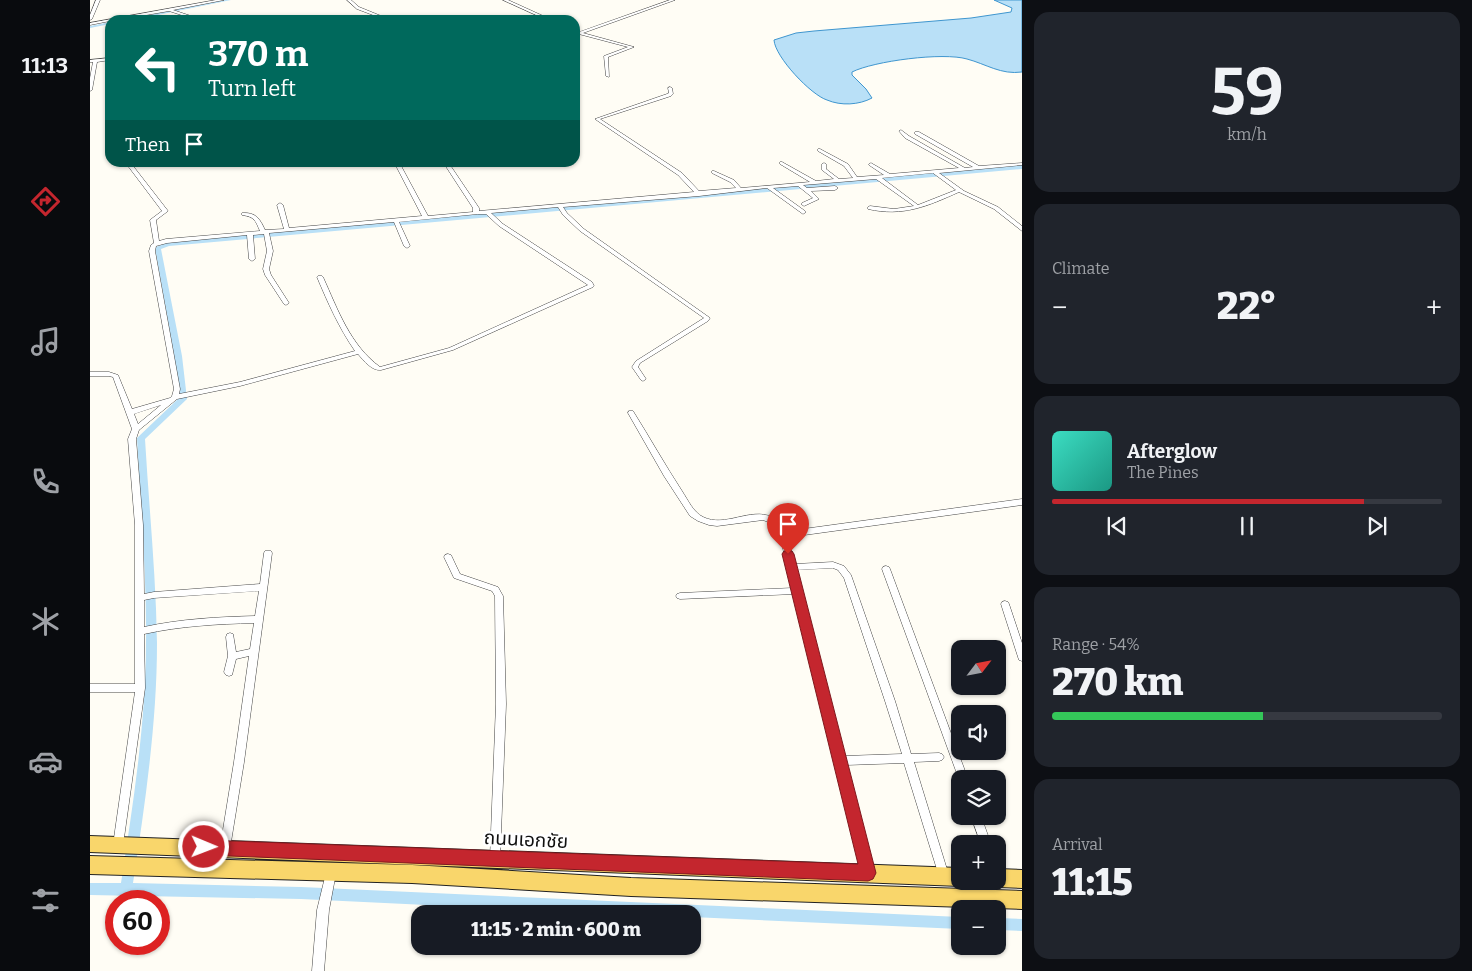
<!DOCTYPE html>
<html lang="en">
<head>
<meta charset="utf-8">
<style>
	:root { --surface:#171b24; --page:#20242c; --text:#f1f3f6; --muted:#9ea1a6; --line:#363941; --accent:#c4262e }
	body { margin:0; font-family:Bitter,"Noto Sans Thai",serif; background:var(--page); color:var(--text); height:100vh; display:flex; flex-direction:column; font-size:19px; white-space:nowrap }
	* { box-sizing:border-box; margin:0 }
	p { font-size:16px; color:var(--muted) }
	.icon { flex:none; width:28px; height:28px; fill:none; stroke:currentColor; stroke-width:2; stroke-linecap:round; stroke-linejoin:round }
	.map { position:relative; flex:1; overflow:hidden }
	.sheet { display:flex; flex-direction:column; gap:12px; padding:12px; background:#0d0f14; width:450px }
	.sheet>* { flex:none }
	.banner { position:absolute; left:15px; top:15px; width:475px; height:152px; border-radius:15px; box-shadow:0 1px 4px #0004; background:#00695c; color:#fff; overflow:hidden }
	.needle { width:32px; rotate:58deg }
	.buttons { position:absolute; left:861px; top:640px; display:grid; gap:10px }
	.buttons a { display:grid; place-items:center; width:55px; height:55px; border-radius:10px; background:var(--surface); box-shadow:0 1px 4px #0004; font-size:25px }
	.speed { position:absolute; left:15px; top:890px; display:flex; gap:10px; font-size:25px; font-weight:700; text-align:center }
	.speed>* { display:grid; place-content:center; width:65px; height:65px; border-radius:50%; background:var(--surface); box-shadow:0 1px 4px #0004; line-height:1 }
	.speed .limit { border:8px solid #d22; background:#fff; color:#111 }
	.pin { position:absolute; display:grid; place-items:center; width:42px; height:42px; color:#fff; margin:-51px -21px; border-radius:50% 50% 50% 0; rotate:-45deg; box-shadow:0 0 5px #0007 }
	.pin .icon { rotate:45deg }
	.me { position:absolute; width:55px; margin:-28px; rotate:91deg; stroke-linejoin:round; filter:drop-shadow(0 0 4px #0008) }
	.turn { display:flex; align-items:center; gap:18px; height:105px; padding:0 20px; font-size:22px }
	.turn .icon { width:65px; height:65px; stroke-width:2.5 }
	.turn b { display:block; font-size:35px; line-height:42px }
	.then { display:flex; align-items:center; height:48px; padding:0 20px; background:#0003; gap:10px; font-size:19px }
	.big { font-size:38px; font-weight:800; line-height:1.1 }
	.sheet .widget { flex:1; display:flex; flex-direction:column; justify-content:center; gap:8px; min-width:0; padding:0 18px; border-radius:15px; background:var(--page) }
	.sheet .dial { align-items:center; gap:0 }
	.dial b { font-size:65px; line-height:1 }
	.song { display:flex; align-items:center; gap:15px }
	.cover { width:60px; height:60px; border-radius:8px; background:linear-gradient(135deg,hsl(170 70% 55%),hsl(170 70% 35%)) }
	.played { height:5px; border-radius:2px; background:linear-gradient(90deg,var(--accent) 80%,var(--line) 80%) }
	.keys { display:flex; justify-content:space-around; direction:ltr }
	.heat { display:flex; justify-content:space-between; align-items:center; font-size:28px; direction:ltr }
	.charge { height:8px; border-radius:4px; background:linear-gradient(90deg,#34c759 54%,var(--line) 0) }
	.trip { position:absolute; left:321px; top:905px; width:290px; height:50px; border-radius:15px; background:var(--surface); box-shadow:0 1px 4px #0004; font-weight:800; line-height:50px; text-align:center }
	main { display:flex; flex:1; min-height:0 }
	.tab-bar { display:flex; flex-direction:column; width:90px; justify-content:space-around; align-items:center; background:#090b0e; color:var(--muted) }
	.tab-bar .icon { width:35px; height:35px }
	.tab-bar .active { color:var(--accent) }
	.tab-bar b { font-size:22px; color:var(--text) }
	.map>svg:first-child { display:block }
	.water { fill:#b9e0f7; stroke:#3f96cf }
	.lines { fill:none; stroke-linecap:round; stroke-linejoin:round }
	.canal { fill:#b9e0f7; fill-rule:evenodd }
	.street-casing { stroke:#444; stroke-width:1 }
	.primary-casing { stroke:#222; stroke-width:2 }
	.street { fill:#fff; fill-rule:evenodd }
	.primary { fill:#f9d66b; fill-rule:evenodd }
	.route { fill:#c4262e; stroke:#7f191e }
	.labels { text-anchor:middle; stroke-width:5; stroke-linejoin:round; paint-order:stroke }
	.near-street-label { font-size:19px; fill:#111; stroke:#fff }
</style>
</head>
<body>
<main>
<nav class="tab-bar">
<b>11:13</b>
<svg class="icon active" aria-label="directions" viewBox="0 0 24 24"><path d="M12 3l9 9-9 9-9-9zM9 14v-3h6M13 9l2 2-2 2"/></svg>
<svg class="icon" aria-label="music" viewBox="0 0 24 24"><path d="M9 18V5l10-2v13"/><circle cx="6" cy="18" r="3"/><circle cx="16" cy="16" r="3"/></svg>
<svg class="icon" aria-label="phone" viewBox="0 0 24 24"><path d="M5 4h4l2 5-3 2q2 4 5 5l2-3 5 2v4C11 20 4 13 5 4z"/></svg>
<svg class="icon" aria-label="climate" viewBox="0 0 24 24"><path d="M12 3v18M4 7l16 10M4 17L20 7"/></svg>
<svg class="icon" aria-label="car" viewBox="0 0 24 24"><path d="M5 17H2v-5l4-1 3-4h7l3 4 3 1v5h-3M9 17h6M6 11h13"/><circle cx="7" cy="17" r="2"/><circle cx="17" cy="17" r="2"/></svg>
<svg class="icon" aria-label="filters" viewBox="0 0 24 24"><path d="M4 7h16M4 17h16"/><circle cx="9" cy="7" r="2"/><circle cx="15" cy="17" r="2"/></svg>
</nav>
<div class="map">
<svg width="932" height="971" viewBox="0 0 932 971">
	<rect width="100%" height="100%" fill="#fffdf5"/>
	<path class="water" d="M904 0H932V72C911 75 896 64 877 59 853 52 784 61 762 72V75L776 89 782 98C769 105 751 106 737 100 721 95 685 57 684 40L706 33 724 31 881 18 921 12 922 8Z"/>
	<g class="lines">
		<path class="canal" d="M133 0H141L43 20H34Z
			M20 22V24L0 28V26Z
			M932 165V169L79 246 71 249 92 356 97 399 55 439C59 507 66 575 67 643 67 723 55 804 43 883L211 887 870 917V929L602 917V914H526L211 899 0 895V883H31C43 804 56 723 56 642 57 574 50 506 47 438L89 398 84 356 65 248 66 247 78 242 94 240Z
			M908 918 932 919V931L908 930Z"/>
		<g class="street-casing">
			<path id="street" d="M6 0H10L2 19 0 20V15Z
				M126 0H134L83 10 113 20H107L79 11 28 20H20V21L0 25V23Z
				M257 0H261L269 7 301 20H296L267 9Z
				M413 0H418L462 20H457Z
				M580 0H585L493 33 544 47 518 57 519 77 516 76 514 56 538 47 485 33V31L489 32Z
				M20 58V60L7 62 2 90 0 91V78L3 62H0V60Z
				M580 87 582 88 583 94 581 96 510 119 592 173 609 191 646 188 640 182 622 173V171H624L644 180 651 188 720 182 690 164V162H692L726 181 744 179 732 170V164L734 163 736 164V169L749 179 763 178 754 166 728 151V149H730L758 164 767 177 794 175 779 165V164L781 163 800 174 869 168 815 138 809 131 811 130 819 136 875 168 883 167 825 134V132H829L889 166 932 163V165L849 173 874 191 908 207 932 226V231L904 209 869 192C838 206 813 217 778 209V207L780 206 804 209 824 206 786 179 713 185 717 188 745 186 748 188 745 190 721 191 729 199 714 206 711 204 712 203 723 198 708 186 683 188 715 211 716 212 713 214 677 188 609 196 473 207 477 213 494 229 620 318 618 321 550 363 548 367 556 379 553 381 551 380 542 367 546 361 614 318 490 231 473 215 468 207 401 213 413 224 502 282 504 286 503 287 363 350 291 370C282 371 274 361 268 354L150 386 87 399 49 430 46 439 53 525 54 594 64 592 170 584 174 553 175 551H181L182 553 154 762 140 848 139 852 135 853 131 852 130 848 144 762 159 656 146 659 142 675 139 676 136 675 134 672 138 656 136 637 137 634 140 633 143 634 146 652 160 649 164 623C128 624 90 626 54 634L55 688 33 845 32 849 28 850 24 849 23 845 45 692H0V684H45V525L38 439 42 429 23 377 19 376H0V372H19L28 375 42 409 80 398 82 396 84 389 59 251 61 245 64 243 60 220 72 211 35 162H40L78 211 66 220 69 241 76 239 170 231C165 220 165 217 152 215V213C166 212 170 219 175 230L194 229 187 205 190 203 193 205 199 228 332 216 304 162H309L338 216 383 212V208L353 162H358L389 208V211L604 192 588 175 505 119 577 94 579 93 578 88ZM843 173 866 190 828 205 792 178ZM388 214H396L409 226 498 285 359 348 290 367C260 345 248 310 233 277L232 276H228L227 277C238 303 249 328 265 351L150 382 89 394 90 389 65 251 66 246 77 243 157 235 159 259 162 261 165 259 163 235 174 234 177 251 173 269 175 275 194 304 196 305 199 303 181 275 179 269 183 251 179 233 304 222 314 246 317 248 320 246 309 222ZM71 405 48 424 44 414ZM169 591 165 616C128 617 90 619 54 627V600L64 598Z
				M539 411H543C560 438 575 465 592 491 598 500 603 512 613 517 635 528 660 507 682 517 688 520 694 528 699 532L706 530 932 499V505L707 536 701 538 699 541 705 564 743 562 754 566 761 575 805 701 821 754 849 753 852 754 854 757 852 760 849 761 824 762 859 876 858 880 854 881 850 880 849 876 814 763 756 765 783 873 782 877 778 878 774 877 704 594 590 599 587 598 586 596 587 594 590 593 703 588 691 541 694 537 678 522 673 520 627 526 619 525 608 521 600 516 574 476 538 413ZM743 568 748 570 754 578 795 701 812 754 754 756 706 570Z
				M358 554 361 555 370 574 408 587 413 596 416 704 410 859 409 863 405 864 401 863 400 859 406 704 405 596 402 591 364 578 354 557 355 555Z
				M796 566 799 567 800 569 878 779H870V782L792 569 793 567Z
				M915 601 918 602 919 604 932 643V661L929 660 928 657 911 604 912 602Z
				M881 816H891L901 844H891Z
				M241 868 245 869 246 873 239 910 234 971H222L227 910 236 873 237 869Z"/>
		</g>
		<g class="primary-casing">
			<path id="primary" d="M0 836 870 868V881H877L870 886 0 852Z
				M0 856 322 865 541 878 932 891V909L541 896 322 883 0 874Z
				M908 869 932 870V888L908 887 902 884 900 881H908Z"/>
		</g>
		<use href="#street" class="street"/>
		<use href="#primary" class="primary"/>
	</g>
	<path class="route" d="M698 550 702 551 704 554 786 873 783 879 778 881 114 855 108 853 106 847 108 842 114 840 768 864 692 554 694 551Z"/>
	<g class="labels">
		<g class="near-street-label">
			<text transform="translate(436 839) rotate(3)" y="7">ถนนเอกชัย</text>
		</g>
	</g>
</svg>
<div class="buttons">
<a><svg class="needle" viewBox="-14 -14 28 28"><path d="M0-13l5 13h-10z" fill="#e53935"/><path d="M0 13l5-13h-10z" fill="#9ea1a6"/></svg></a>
<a><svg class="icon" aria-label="sound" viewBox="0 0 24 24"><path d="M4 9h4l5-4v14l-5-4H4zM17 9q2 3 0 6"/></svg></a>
<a><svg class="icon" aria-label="layers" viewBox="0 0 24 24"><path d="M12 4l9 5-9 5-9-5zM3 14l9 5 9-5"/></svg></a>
<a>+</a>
<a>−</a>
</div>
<div class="speed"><div class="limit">60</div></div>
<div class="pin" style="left:698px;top:554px;background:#d93025"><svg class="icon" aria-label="arrive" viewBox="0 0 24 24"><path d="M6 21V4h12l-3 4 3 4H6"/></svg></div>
<svg class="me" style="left:114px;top:847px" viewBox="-20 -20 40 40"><circle r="17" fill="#c4262e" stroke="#fff" stroke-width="3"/><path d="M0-11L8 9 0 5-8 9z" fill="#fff"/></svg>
<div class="trip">11:15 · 2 min · 600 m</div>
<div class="banner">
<div class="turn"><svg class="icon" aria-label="left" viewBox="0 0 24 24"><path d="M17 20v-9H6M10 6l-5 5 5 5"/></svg><div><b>370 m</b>Turn left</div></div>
<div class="then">Then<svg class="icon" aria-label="arrive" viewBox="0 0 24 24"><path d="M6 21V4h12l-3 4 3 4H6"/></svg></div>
</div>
</div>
<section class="sheet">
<div class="widget dial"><b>59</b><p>km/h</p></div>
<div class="widget"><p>Climate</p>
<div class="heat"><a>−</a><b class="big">22°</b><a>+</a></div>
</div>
<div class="widget">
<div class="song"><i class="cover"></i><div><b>Afterglow</b><p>The Pines</p></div></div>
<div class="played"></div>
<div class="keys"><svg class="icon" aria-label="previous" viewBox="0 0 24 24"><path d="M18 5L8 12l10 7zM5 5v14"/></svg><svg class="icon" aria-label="pause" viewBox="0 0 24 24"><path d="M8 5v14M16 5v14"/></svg><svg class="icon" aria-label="next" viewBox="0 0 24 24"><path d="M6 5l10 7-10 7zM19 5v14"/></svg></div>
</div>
<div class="widget"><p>Range · 54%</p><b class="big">270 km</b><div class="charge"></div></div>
<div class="widget"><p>Arrival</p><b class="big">11:15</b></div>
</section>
</main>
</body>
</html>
